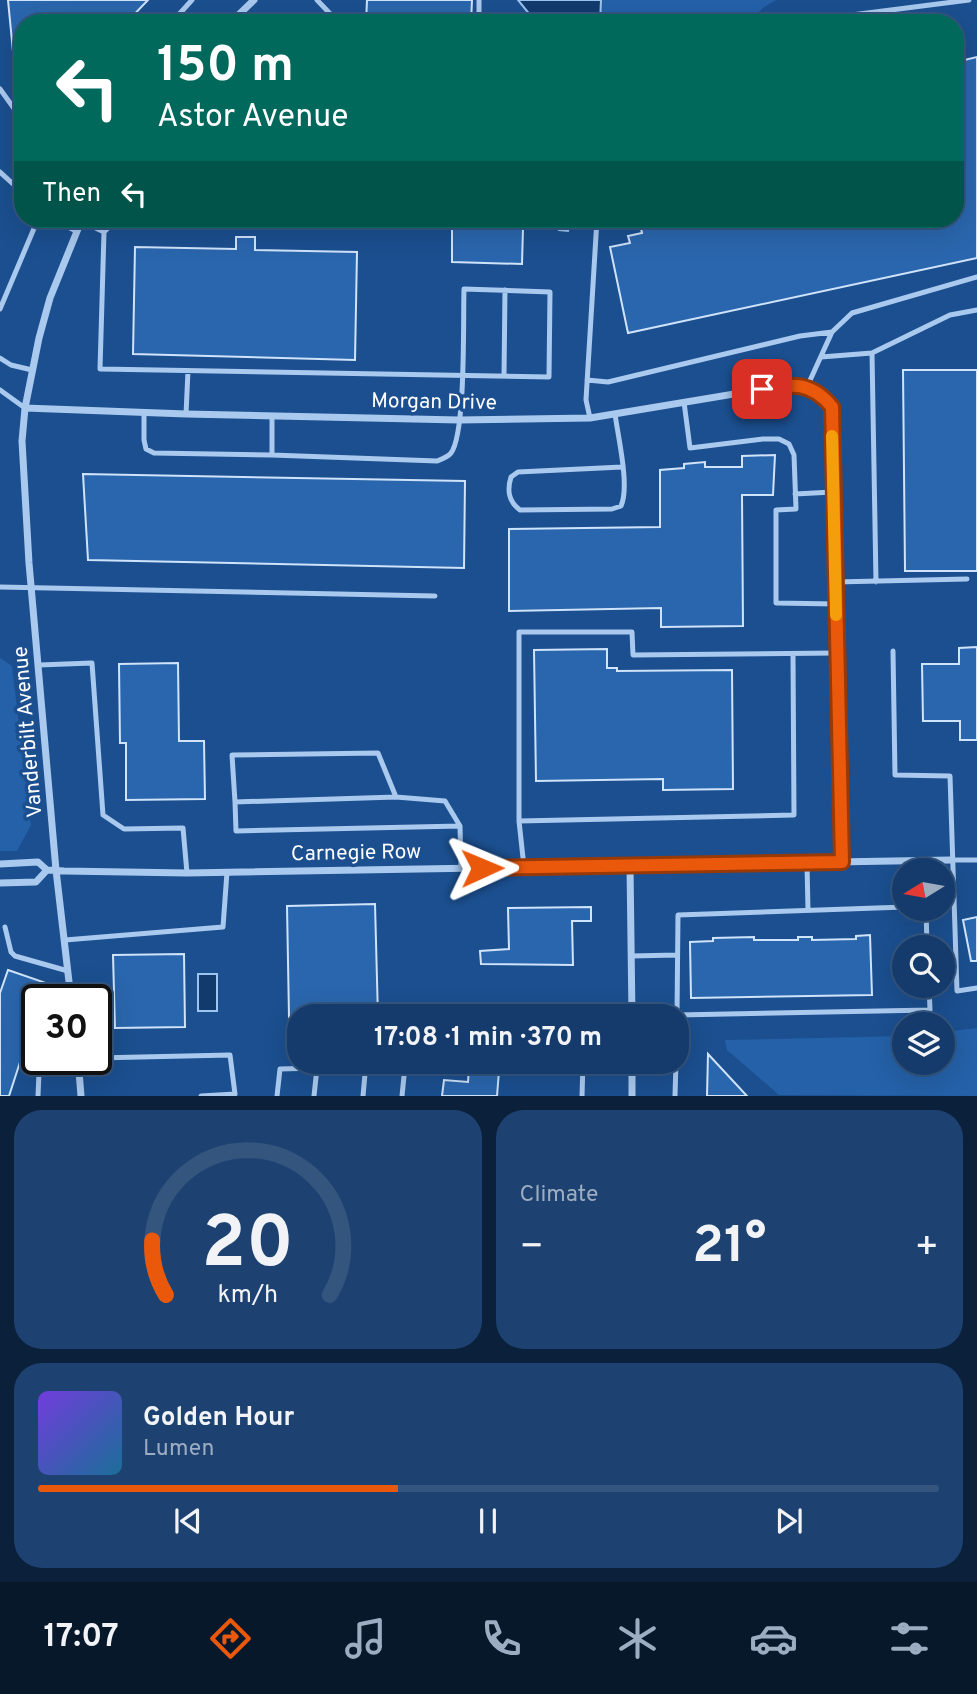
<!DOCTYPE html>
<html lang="en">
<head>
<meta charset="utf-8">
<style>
	:root { --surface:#143b6b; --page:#1d4271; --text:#f1f3f6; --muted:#9dadc1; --line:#33557e; --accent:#ea580c }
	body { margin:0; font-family:Overpass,sans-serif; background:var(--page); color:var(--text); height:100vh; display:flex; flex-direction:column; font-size:26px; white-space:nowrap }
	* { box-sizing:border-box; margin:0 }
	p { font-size:23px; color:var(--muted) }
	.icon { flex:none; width:38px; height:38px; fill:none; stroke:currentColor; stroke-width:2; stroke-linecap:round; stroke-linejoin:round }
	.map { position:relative; height:1096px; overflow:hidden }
	.sheet { display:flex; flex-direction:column; gap:14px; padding:14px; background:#0b203b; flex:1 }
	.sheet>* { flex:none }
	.top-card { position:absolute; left:14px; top:14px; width:950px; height:214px; border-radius:28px; box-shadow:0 7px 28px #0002,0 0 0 2px var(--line); background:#00695c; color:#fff; overflow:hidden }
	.needle { width:46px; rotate:259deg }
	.buttons { position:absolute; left:892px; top:858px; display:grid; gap:14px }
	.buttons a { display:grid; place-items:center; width:63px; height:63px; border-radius:50%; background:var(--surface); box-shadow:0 7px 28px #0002,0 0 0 2px var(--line); font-size:35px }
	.speed { position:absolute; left:21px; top:984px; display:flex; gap:14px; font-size:35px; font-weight:700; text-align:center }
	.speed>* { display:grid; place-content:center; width:91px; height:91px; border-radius:50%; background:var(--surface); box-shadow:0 7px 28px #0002,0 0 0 2px var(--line); line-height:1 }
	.speed .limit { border:4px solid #111; border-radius:10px; background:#fff; color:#111 }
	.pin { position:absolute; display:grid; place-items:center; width:60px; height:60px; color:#fff; margin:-30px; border-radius:14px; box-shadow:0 4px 10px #0006 }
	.me { position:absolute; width:77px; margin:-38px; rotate:89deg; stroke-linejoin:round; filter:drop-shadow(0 0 5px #0008) }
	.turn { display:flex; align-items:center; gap:24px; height:147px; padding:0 28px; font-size:32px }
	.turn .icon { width:91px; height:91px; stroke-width:2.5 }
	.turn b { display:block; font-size:49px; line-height:60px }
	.then { display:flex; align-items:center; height:66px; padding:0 28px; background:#0003; gap:14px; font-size:26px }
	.big { font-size:52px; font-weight:700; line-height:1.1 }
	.sheet .widget { flex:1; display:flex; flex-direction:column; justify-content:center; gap:10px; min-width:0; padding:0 24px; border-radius:28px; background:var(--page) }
	.sheet .dial { align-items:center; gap:0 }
	.dial svg { height:182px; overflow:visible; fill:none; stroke:var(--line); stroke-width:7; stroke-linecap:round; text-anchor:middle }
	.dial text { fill:var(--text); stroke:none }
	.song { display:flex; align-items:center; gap:21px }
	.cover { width:84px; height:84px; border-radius:10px; background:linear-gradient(135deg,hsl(260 70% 55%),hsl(200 70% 35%)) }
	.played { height:7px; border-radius:4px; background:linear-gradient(90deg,var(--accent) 40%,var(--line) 40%) }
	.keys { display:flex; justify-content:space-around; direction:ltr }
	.heat { display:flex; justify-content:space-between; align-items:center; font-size:38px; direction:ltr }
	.sheet .tiles { flex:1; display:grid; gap:14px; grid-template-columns:1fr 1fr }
	.widget:last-child { grid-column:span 2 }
	.trip { position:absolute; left:287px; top:1004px; width:402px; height:70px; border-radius:28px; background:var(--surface); box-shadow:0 7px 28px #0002,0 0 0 2px var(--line); font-weight:700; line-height:70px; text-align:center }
	.tabs { display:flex; height:112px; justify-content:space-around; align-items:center; background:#08182b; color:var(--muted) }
	.tabs .icon { width:49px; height:49px }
	.tabs .on { color:var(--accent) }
	.tabs b { font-size:32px; color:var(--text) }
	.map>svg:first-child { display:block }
	.green { fill:#2461a8 }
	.water { fill:#123a6d; stroke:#9cc4f0; stroke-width:2 }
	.building { fill:#2a66ad; stroke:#cfe3fa; stroke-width:2 }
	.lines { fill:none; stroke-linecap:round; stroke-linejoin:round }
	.lane { stroke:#a9c9ee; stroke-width:5 }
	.street { stroke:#a9c9ee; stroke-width:7 }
	.route-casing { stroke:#983908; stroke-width:18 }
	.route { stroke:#ea580c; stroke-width:12 }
	.slow { stroke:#f59e0b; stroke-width:12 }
	.labels { text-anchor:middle; stroke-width:7; stroke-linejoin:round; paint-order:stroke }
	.street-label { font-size:21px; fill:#fff; stroke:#1b4f8f }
</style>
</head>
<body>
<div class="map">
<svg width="977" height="1096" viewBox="0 0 977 1096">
	<rect width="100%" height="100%" fill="#1b4f8f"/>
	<path class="green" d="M601 0H776L763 8 746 23H600Z
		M0 658 12 666 31 825 17 851H0Z
		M977 1028V1096L779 1095 727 1050 725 1040 905 1036V1062H943V1032Z"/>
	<path class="water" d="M518 0H601L600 23H533L531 16Z
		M549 219H572L568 231 559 230Z
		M198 974H217V1011H198Z"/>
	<path class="building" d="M8 0H148L126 23H23V62H14Z
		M367 0H472L471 23H366Z
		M977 57V258L628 333 610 247 630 243 628 236 642 233 639 219H956V62Z
		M452 226 523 228 522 264 452 262Z
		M236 237H255V250L357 252 355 360 133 354 135 247 236 249Z
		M903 370H977V571H905Z
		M775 455 773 495H742L743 626 661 627V608L509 611V529L660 527V470L684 468V464L705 462V467H742V456Z
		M83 474 465 481 464 568 88 560Z
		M977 647V740H960V721H923L922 664H959V648Z
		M607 649V668H617V671L732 670 733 789 663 790V779L536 781 534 650Z
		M178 663 179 741H204L205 799 126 800V743H120L119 664Z
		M375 904 378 1017H289L287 906Z
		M591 907V921H572L573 965 481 964 480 951 509 949 508 908Z
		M977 917V961H971L963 920Z
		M870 935 872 995 691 998 690 942 713 941V938L754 937V940H798V937H812V940L856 939V936Z
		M184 954 185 1027 115 1028 113 955Z
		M8 970 46 983 40 999H37V1010L9 1096H0V993Z
		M708 1054 747 1096H707Z
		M469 1068 499 1071 497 1096H442L444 1080 468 1082Z"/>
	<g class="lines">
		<path class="lane" d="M317 0 339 23
			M479 0V23
			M171 23 192 0
			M820 23 828 18 969 0
			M0 89 23 121
			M0 172 23 193
			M52 219 76 231
			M120 219 115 221 104 232 100 369C249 372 399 374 549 377L550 292 464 289C463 319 466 433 451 453 448 457 442 459 437 461L272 455
			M258 219 335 222V219
			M81 221 104 232
			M0 309 38 219
			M872 353 876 582
			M821 357 872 353 950 315 977 310
			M0 358 11 365 32 370
			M504 376 505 290
			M587 380 608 382 800 336 832 332
			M807 387 832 332 852 313 977 277
			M0 390 25 408
			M684 402 690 448 763 439H779L789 444 794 455 796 509 776 510V603L836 604
			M144 413V440L146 449 154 453 272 455V416
			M186 414 188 371
			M615 414C618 437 630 486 621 506L612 509 520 510C508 501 507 490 511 477L518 472 622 467
			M590 418 586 400 597 219
			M795 494 833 492
			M835 582 967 579
			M0 587 435 596
			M893 651 895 775 950 776 957 991 977 988
			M39 665 92 663 103 815 124 829 183 828 187 873
			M396 797 378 753 232 755 235 802 396 797 445 801 460 826 461 868
			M235 802 236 831 460 826
			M519 821 794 815 793 654
			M951 860H977
			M807 864 808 910
			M524 867 519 821V632H632L633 655 837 653
			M926 908 927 947
			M5 927 11 952 15 956 68 971
			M65 940 223 927 227 872
			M631 956 677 955
			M677 1015 930 1010 929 985
			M658 1017 677 1015 678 915 905 907
			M96 1058 230 1055 235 1094 201 1096
			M38 1096 39 1073 76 1059
			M277 1096 280 1069 317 1068
			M314 1096 317 1068 365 1074 363 1096
			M402 1096 404 1076 410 1062
			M582 1096 583 1062
			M675 1096 676 1062"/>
		<path class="street" d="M230 23 254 0
			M25 408 186 414 459 420 590 418 788 385C808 387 819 391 832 406L842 862
			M0 864 38 862 47 870 64 871 187 873 951 860
			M630 866 632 1017
			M0 883 36 882 47 870
			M71 999 56 870 29 563 22 441 25 408 39 338 50 298 82 219
			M78 1059 81 1096
			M632 1096V1062"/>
	</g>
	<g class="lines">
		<g class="route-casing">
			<path id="route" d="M482 868 842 862 832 407C811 381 792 384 762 389"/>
		</g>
		<use href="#route" class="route"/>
		<path class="slow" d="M832 436 836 615"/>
	</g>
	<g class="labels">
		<g class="street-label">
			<text transform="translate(434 401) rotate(1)" y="7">Morgan Drive</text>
			<text transform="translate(27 732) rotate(-95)" y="7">Vanderbilt Avenue</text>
			<text transform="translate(356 852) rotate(-1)" y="7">Carnegie Row</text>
		</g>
	</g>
</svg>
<div class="buttons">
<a><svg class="needle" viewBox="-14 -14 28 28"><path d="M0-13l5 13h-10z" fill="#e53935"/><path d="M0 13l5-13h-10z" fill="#9dadc1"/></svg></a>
<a><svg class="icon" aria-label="search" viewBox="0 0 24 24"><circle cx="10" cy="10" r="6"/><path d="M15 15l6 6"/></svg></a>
<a><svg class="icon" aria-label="layers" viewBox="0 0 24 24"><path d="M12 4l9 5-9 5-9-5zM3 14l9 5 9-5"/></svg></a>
</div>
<div class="speed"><div class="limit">30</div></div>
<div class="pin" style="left:762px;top:389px;background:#d93025"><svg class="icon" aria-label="arrive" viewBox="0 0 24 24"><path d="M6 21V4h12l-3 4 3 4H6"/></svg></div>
<svg class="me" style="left:482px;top:868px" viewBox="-20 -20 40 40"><path d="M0-17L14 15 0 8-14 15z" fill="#ea580c" stroke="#fff" stroke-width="4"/></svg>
<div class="trip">17:08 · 1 min · 370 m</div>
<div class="top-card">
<div class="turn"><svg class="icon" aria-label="left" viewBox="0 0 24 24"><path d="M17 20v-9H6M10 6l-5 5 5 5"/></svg><div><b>150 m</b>Astor Avenue</div></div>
<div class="then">Then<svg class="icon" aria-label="left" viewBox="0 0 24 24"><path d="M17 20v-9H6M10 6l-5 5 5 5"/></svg></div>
</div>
</div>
<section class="sheet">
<div class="tiles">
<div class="widget dial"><svg viewBox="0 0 100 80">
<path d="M14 69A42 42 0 1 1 86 69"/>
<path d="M14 69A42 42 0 0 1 8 45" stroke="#ea580c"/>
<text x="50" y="56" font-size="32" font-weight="700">20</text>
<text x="50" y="72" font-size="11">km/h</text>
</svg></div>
<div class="widget"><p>Climate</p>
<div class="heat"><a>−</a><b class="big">21°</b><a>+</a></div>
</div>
<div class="widget">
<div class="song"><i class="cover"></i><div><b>Golden Hour</b><p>Lumen</p></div></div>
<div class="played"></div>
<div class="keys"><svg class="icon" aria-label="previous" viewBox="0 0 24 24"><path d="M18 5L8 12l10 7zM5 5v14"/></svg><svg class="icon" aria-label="pause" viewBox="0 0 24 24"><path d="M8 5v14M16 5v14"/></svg><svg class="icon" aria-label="next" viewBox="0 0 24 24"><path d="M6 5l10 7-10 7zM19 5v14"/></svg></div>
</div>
</div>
</section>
<nav class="tabs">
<b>17:07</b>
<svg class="icon on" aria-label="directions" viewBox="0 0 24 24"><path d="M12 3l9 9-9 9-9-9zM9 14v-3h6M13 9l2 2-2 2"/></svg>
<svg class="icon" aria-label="music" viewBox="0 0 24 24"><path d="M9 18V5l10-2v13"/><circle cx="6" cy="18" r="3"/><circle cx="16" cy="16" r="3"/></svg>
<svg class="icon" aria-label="phone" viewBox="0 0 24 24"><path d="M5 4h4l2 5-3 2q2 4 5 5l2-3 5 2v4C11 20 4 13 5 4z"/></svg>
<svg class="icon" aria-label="climate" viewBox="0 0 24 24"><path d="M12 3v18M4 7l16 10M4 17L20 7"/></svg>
<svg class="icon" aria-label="car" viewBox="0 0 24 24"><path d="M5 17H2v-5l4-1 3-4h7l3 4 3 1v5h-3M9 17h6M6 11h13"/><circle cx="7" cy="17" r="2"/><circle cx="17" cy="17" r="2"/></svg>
<svg class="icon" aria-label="filters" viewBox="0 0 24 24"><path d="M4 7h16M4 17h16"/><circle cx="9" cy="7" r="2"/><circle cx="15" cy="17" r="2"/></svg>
</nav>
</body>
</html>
